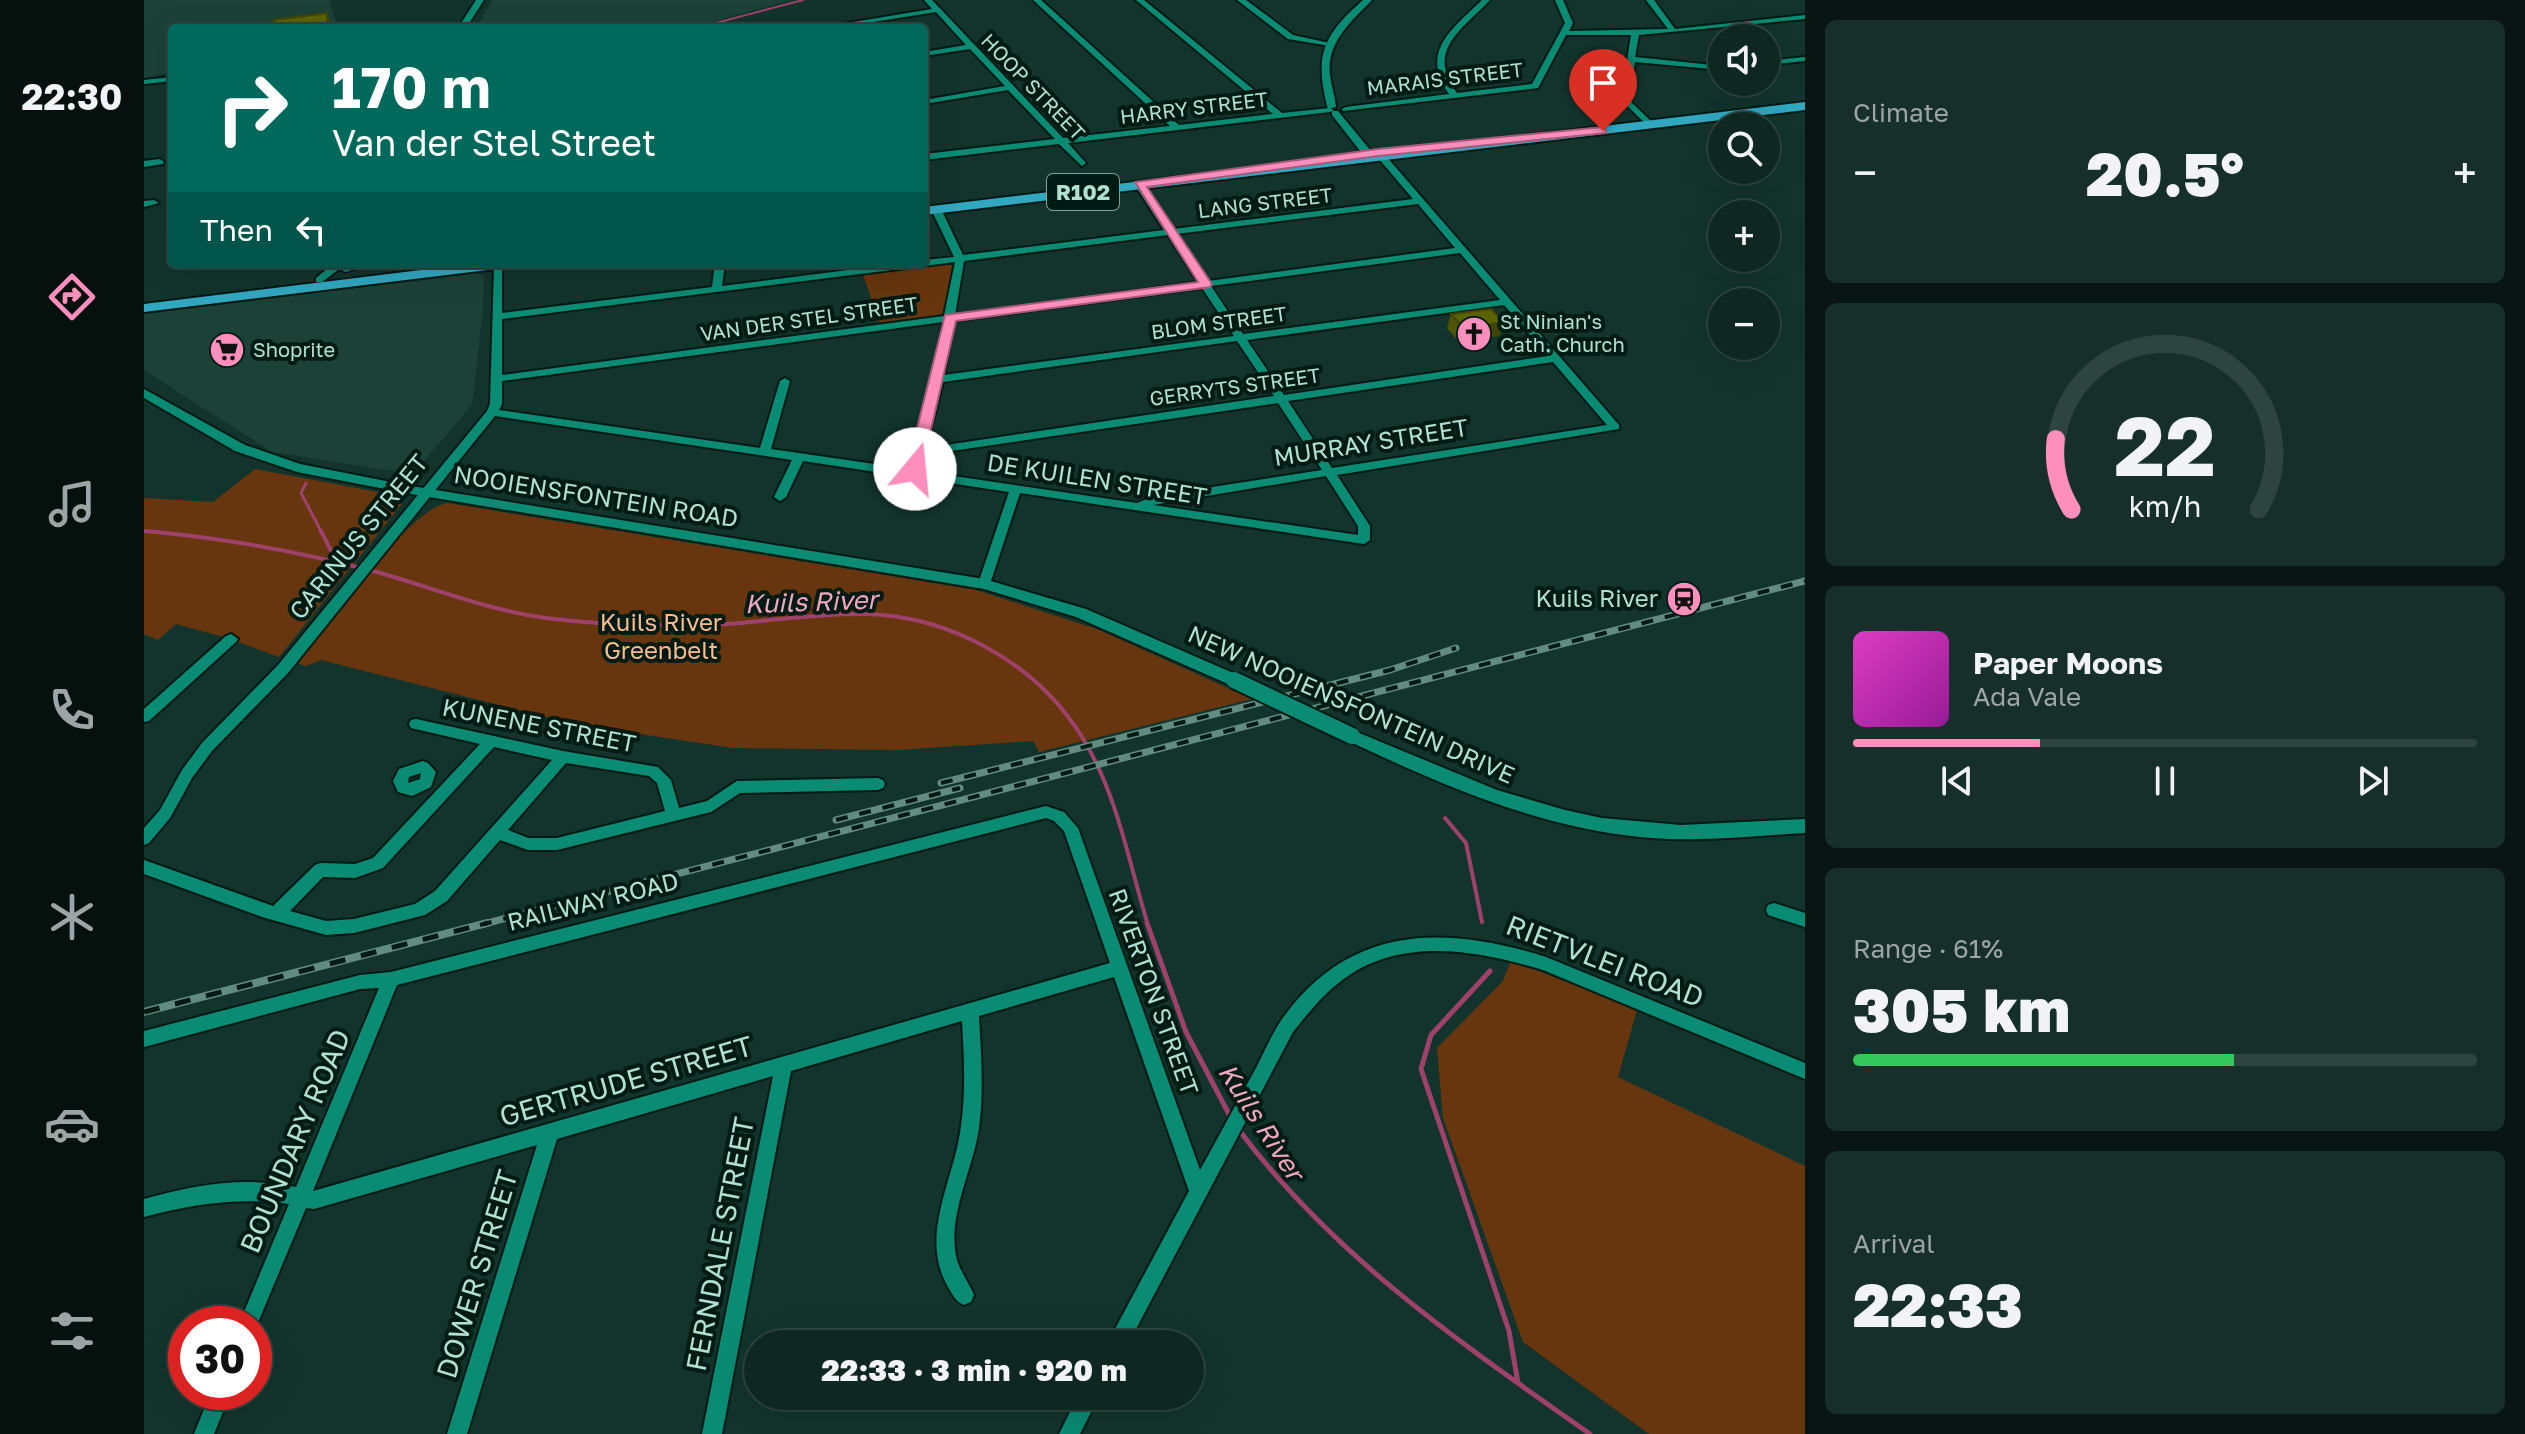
<!DOCTYPE html>
<html lang="en">
<head>
<meta charset="utf-8">
<style>
	:root { --surface:#0e2721; --page:#172f2a; --text:#f1f3f6; --muted:#9ba5a5; --line:#2e443f; --accent:#fe8ebc }
	body { margin:0; font-family:"Golos Text",sans-serif; background:var(--page); color:var(--text); height:100vh; display:flex; flex-direction:column; font-size:30px; white-space:nowrap }
	* { box-sizing:border-box; margin:0 }
	p { font-size:26px; color:var(--muted) }
	.icon { flex:none; width:44px; height:44px; fill:none; stroke:currentColor; stroke-width:2; stroke-linecap:round; stroke-linejoin:round }
	.map { position:relative; flex:1; overflow:hidden }
	.drawer { display:flex; flex-direction:column; gap:20px; padding:20px; background:#081512; width:720px }
	.drawer>* { flex:none }
	.hud { position:absolute; left:24px; top:24px; width:760px; height:244px; border-radius:8px; box-shadow:0 8px 32px #0002,0 0 0 2px var(--line); background:#00695c; color:#fff; overflow:hidden }
	.fabs { position:absolute; left:1564px; top:24px; display:grid; gap:16px }
	.fabs a { display:grid; place-items:center; width:72px; height:72px; border-radius:50%; background:var(--surface); box-shadow:0 8px 32px #0002,0 0 0 2px var(--line); font-size:40px }
	.speed { position:absolute; left:24px; top:1306px; display:flex; gap:16px; font-size:40px; font-weight:700; text-align:center }
	.speed>* { display:grid; place-content:center; width:104px; height:104px; border-radius:50%; background:var(--surface); box-shadow:0 8px 32px #0002,0 0 0 2px var(--line); line-height:1 }
	.speed .limit { border:12px solid #d22; background:#fff; color:#111 }
	.pin { position:absolute; display:grid; place-items:center; width:68px; height:68px; color:#fff; margin:-82px -34px; border-radius:50% 50% 50% 0; rotate:-45deg; box-shadow:0 0 8px #0007 }
	.pin .icon { rotate:45deg }
	.me { position:absolute; width:88px; margin:-44px; rotate:17deg; stroke-linejoin:round; filter:drop-shadow(0 0 6px #0008) }
	.turn { display:flex; align-items:center; gap:28px; height:168px; padding:0 32px; font-size:36px }
	.turn .icon { width:104px; height:104px; stroke-width:2.5 }
	.turn b { display:block; font-size:56px; line-height:68px }
	.then { display:flex; align-items:center; height:76px; padding:0 32px; background:#0003; gap:16px; font-size:30px }
	.big { font-size:60px; font-weight:800; line-height:1.1 }
	.drawer .widget { flex:1; display:flex; flex-direction:column; justify-content:center; gap:12px; min-width:0; padding:0 28px; border-radius:12px; background:var(--page) }
	.drawer .dial { align-items:center; gap:0 }
	.dial svg { height:208px; overflow:visible; fill:none; stroke:var(--line); stroke-width:7; stroke-linecap:round; text-anchor:middle }
	.dial text { fill:var(--text); stroke:none }
	.song { display:flex; align-items:center; gap:24px }
	.cover { width:96px; height:96px; border-radius:12px; background:linear-gradient(135deg,hsl(310 70% 55%),hsl(300 70% 35%)) }
	.played { height:8px; border-radius:4px; background:linear-gradient(90deg,var(--accent) 30%,var(--line) 30%) }
	.keys { display:flex; justify-content:space-around; direction:ltr }
	.heat { display:flex; justify-content:space-between; align-items:center; font-size:44px; direction:ltr }
	.charge { height:12px; border-radius:6px; background:linear-gradient(90deg,#34c759 61%,var(--line) 0) }
	.trip { position:absolute; left:600px; top:1330px; width:460px; height:80px; border-radius:40px; background:var(--surface); box-shadow:0 8px 32px #0002,0 0 0 2px var(--line); font-weight:800; line-height:80px; text-align:center }
	main { display:flex; flex:1; min-height:0 }
	.tabs { display:flex; flex-direction:column; width:144px; justify-content:space-around; align-items:center; background:#06100d; color:var(--muted) }
	.tabs .icon { width:56px; height:56px }
	.tabs .current { color:var(--accent) }
	.tabs b { font-size:36px; color:var(--text) }
	.map>svg:first-child { display:block }
	.built { fill:#1c4238 }
	.green { fill:#67360e }
	.lines { fill:none; stroke-linecap:round; stroke-linejoin:round }
	.stream-far3 { stroke:#9f426b; stroke-width:2 }
	.stream-far2 { stroke:#9f426b; stroke-width:3 }
	.stream-far1 { stroke:#9f426b; stroke-width:4 }
	.stream { stroke:#9f426b; stroke-width:5 }
	.minor-casing { stroke:#001b14; stroke-width:4 }
	.tertiary-casing { stroke:#001b14; stroke-width:4 }
	.primary-casing { stroke:#001b14; stroke-width:4 }
	.minor { fill:#0a8b74; fill-rule:evenodd }
	.tertiary { fill:#0a8b74; fill-rule:evenodd }
	.primary { fill:#32a7c0; fill-rule:evenodd }
	.rail-far1-casing { stroke:#628c81; stroke-width:7 }
	.rail-casing { stroke:#628c81; stroke-width:8 }
	.rail-far1 { stroke:#001b14; stroke-width:4; stroke-dasharray:12; stroke-linecap:butt }
	.rail { stroke:#001b14; stroke-width:5; stroke-dasharray:16; stroke-linecap:butt }
	.tertiary-bridge-casing { stroke:#001b14; stroke-width:20; stroke-linecap:butt }
	.tertiary-bridge { stroke:#0a8b74; stroke-width:16 }
	.wall { fill:#4e5404 }
	.shaded-wall { fill:#404504 }
	.building { fill:#5b6205; stroke:#404504; stroke-width:2 }
	.route { fill:#fe8ebc; stroke:#a55c7a; stroke-width:2 }
	.labels { text-anchor:middle; stroke-width:8; stroke-linejoin:round; paint-order:stroke }
	.far-street-label { font-size:20px; fill:#b0e0d2; stroke:#001b14 }
	.far-poi-label { font-size:20px; fill:#b0e0d2; stroke:#001b14; text-anchor:start }
	.shield { fill:#001b14; stroke:#7ba599; stroke-width:2 }
	.shield-label { font-size:22px; font-weight:bold; fill:#b0e0d2 }
	.street-label { font-size:24px; fill:#b0e0d2; stroke:#001b14 }
	.poi-label { font-size:24px; fill:#b0e0d2; stroke:#001b14; text-anchor:end }
	.park-label { font-size:24px; fill:#fcba8d; stroke:#001b14 }
	.water-label { font-size:26px; font-style:italic; fill:#f2a5c2; stroke:#001b14 }
	.near-street-label { font-size:28px; fill:#b0e0d2; stroke:#001b14 }
</style>
</head>
<body>
<main>
<nav class="tabs">
<b>22:30</b>
<svg class="icon current" aria-label="directions" viewBox="0 0 24 24"><path d="M12 3l9 9-9 9-9-9zM9 14v-3h6M13 9l2 2-2 2"/></svg>
<svg class="icon" aria-label="music" viewBox="0 0 24 24"><path d="M9 18V5l10-2v13"/><circle cx="6" cy="18" r="3"/><circle cx="16" cy="16" r="3"/></svg>
<svg class="icon" aria-label="phone" viewBox="0 0 24 24"><path d="M5 4h4l2 5-3 2q2 4 5 5l2-3 5 2v4C11 20 4 13 5 4z"/></svg>
<svg class="icon" aria-label="climate" viewBox="0 0 24 24"><path d="M12 3v18M4 7l16 10M4 17L20 7"/></svg>
<svg class="icon" aria-label="car" viewBox="0 0 24 24"><path d="M5 17H2v-5l4-1 3-4h7l3 4 3 1v5h-3M9 17h6M6 11h13"/><circle cx="7" cy="17" r="2"/><circle cx="17" cy="17" r="2"/></svg>
<svg class="icon" aria-label="filters" viewBox="0 0 24 24"><path d="M4 7h16M4 17h16"/><circle cx="9" cy="7" r="2"/><circle cx="15" cy="17" r="2"/></svg>
</nav>
<div class="map">
<svg width="1661" height="1434" viewBox="0 0 1661 1434">
	<rect width="100%" height="100%" fill="#12342c"/>
	<path class="built" d="M0 0H185L194 28H28V72L0 78Z
		M349 0H647L545 28H332Z
		M332 273 340 276 339 308 328 405 269 474 128 452 0 370V314Z"/>
	<path class="green" d="M804 263 811 267 800 316 736 325 719 274Z
		M111 469 250 495 258 504 135 657 92 641 96 638 87 634 83 638 32 624 14 640 0 634V498L69 502Z
		M304 503 832 590 953 629 1108 699 895 752 889 741 754 750 589 748 430 724 177 660 162 666 153 663C180 630 266 507 304 503Z
		M1367 960 1493 1010 1474 1077 1661 1166V1434H1505L1379 1342 1299 1118 1293 1048 1359 981Z"/>
	<g class="lines">
		<path class="stream-far3" d="M553 28 659 0"/>
		<path class="stream-far2" d="M162 483 157 493 178 533
			M0 531 23 533"/>
		<path class="stream-far1" d="M1 531C80 538 157 552 233 572 289 588 343 610 402 618 462 626 522 627 583 624 628 621 675 613 721 614 808 616 893 664 938 737 973 793 985 863 1004 925
			M177 531 193 562
			M1301 818 1322 843 1338 922"/>
		<path class="stream" d="M1003 923 1042 1032 1088 1120
			M1346 971 1287 1035 1277 1069 1365 1331 1374 1383
			M1095 1130C1190 1257 1318 1344 1446 1434"/>
		<g class="minor-casing">
			<path id="minor" d="M780 0H788L919 138 1026 126 889 0H897L1035 125 1129 114 992 0H1000L1138 113 1186 108 1190 110 1186 112 924 143 942 163 938 166 915 144 780 160V154L911 139 864 90 780 104V100L861 86 826 49 780 56V52L822 45 792 12 691 28H673L788 9Z
				M1093 0H1102L1149 35 1190 44 1186 46 1144 39Z
				M1338 0H1346C1318 30 1281 50 1313 93L1388 84 1421 23 1411 0H1419L1429 23 1425 31 1524 29 1502 0H1510L1531 29 1661 15V19L1495 35 1491 57 1578 66V70L1491 62 1485 100 1509 123V127L1506 128 1477 100 1487 35H1422L1394 88 1199 111 1198 109 1202 107 1305 94C1275 52 1308 29 1338 0Z
				M1661 57V61L1622 65V61Z
				M28 77V81L0 84V80Z
				M1238 154 1241 155 1475 425V429L1193 475 1226 526V540L1220 544 876 493 846 584 840 588 834 584 865 492 659 461 642 497 636 501 630 497 648 460 351 416 144 673 68 751 48 778 26 818 5 843 0 845V828L16 810 38 770 58 743 134 665 343 411 346 404 350 267 358 269V313L568 287 571 264H581L578 286 751 264H780V260L810 257 787 209 792 206 797 209 819 255 1020 230 991 185 995 182 998 183 1029 229 1269 199 1235 159V155ZM1274 204 1311 248 1064 281 1032 234ZM1024 235 1054 282 811 315 820 261ZM1316 253 1356 300 1099 334 1067 286ZM811 262 800 316 358 375V319ZM1058 288 1090 336 800 375 810 321ZM1360 305 1404 356 1140 395 1103 340ZM799 322 789 379 765 469 627 449 646 381 641 378 636 381 616 448 355 410 358 404V381ZM1093 341 1130 396 782 448 799 382ZM1409 362 1463 425 1188 468 1144 401ZM1134 403 1178 470 1010 496 993 503 776 471 780 455ZM1182 476 1214 526V535L1009 505Z
				M16 159 20 162 19 164 0 167V161Z
				M0 201 10 200 15 203 0 207Z
				M189 264H223L202 272 195 269 178 282H172V278Z
				M87 634 94 639 92 642 5 721 0 722V709L82 636Z
				M272 719 419 751 514 767 527 780 535 808 563 801 593 781 734 778 739 780 741 784 739 788 734 790 596 793 567 812 413 850H384L356 840 303 901 281 915 210 933 182 935 118 917 0 874V860L129 906 171 865 176 863 211 864 229 858 336 744 267 728 265 724 267 720ZM350 747 408 760 291 891 271 904 210 919 182 921 146 911 179 877 211 878 239 868ZM422 763 505 776 513 783 521 811 413 838H384L364 830Z
				M279 761 284 763 292 772 287 787 268 796 254 792 249 781 255 769ZM277 773 276 779 264 783 265 777Z
				M902 806 920 812 934 828 1056 1170C1075 1136 1093 1102 1112 1068 1120 1052 1128 1034 1138 1019 1206 924 1300 925 1402 957L1661 1063V1079L1399 970C1335 951 1260 936 1201 978 1180 993 1165 1012 1149 1032L984 1344H963L1045 1191 970 977 835 1016C837 1053 840 1091 835 1128 829 1170 804 1213 812 1256 815 1270 824 1281 830 1295L827 1302 820 1305C811 1301 809 1295 804 1287 774 1235 811 1179 817 1126 822 1091 820 1056 818 1021L647 1071 578 1434H558L629 1076 413 1139 323 1434H303L393 1145 170 1209 162 1208 110 1332V1324H95L145 1204C94 1197 49 1204 0 1217V1199C51 1185 100 1176 152 1187L235 988 216 989 0 1047V1031L216 975 247 972ZM902 818 910 821 920 831 966 963 169 1191 253 985Z
				M1630 903 1661 913V927L1624 915 1622 910 1624 905Z
				M67 1392H87L70 1434H50Z
				M934 1396H955L936 1434H915Z"/>
		</g>
		<g class="tertiary-casing">
			<path id="tertiary" d="M332 0H340L322 28H314Z
				M1219 0H1228C1208 21 1182 42 1186 75 1187 86 1191 96 1192 107L1184 109C1170 56 1178 36 1219 0Z
				M1188 111H1194L1232 157V161H1224L1188 115Z
				M0 389 101 445 156 464 267 486 840 579 942 609 1096 676 1098 680 1090 686 1084 684 932 617 840 589 267 494 153 472 91 451 0 398Z
				M1208 730 1353 790 1421 810 1458 818 1537 825 1661 819V833C1606 836 1551 843 1496 837 1393 827 1296 784 1202 740L1200 736 1202 732Z"/>
		</g>
		<g class="primary-casing">
			<path id="primary" d="M1661 102V110L780 215V207Z
				M326 264H367L360 268 0 312V304Z"/>
		</g>
		<use href="#minor" class="minor"/>
		<use href="#tertiary" class="tertiary"/>
		<use href="#primary" class="primary"/>
		<g class="rail-far1-casing">
			<path id="rail-far1" d="M797 783 1246 670 1312 648
				M692 820 816 788
				M336 925 1661 581"/>
		</g>
		<g class="rail-casing">
			<path id="rail" d="M0 1012 343 923"/>
		</g>
		<use href="#rail-far1" class="rail-far1"/>
		<use href="#rail" class="rail"/>
		<g class="tertiary-bridge-casing">
			<path id="tertiary-bridge" d="M1090 680 1208 736"/>
		</g>
		<use href="#tertiary-bridge" class="tertiary-bridge"/>
	</g>
	<path class="wall" d="M1307 314 1360 322 1355 336 1314 341 1303 328Z"/>
	<path class="shaded-wall" d="M183 13 189 28H183Z
		M1360 322 1355 336 1314 341 1319 328Z"/>
	<path class="building" d="M183 13V28H105L130 25V20Z
		M1347 309 1360 322 1319 328 1307 314Z"/>
	<path class="route" d="M1459 127 1463 133 1234 156 1003 187 1068 284 1066 287 812 321 778 469 771 473 763 469 801 315 1054 282 991 182 1234 149Z"/>
	<defs>
		<g id="church-disc" transform="scale(1.8)"><circle r="9.5" fill="#fe8ebc" stroke="#001b14"/><path d="M-1.2-6h2.4v3.5h3.3v2.4h-3.3V6h-2.4V-.1h-3.3v-2.4h3.3Z" fill="#111"/></g>
		<g id="supermarket-disc" transform="scale(1.8)"><circle r="9.5" fill="#fe8ebc" stroke="#001b14"/><path d="M-6-5.5h2.5l.6 2H6L4.5 2H-2.5L-4.4-4H-6ZM-1.5 3.2a1.3 1.3 0 1 0 .1 0ZM3 3.2a1.3 1.3 0 1 0 .1 0Z" fill="#111"/></g>
		<g id="station-disc" transform="scale(1.8)"><circle r="9.5" fill="#fe8ebc" stroke="#001b14"/><path d="M-3-6H3Q5-6 5-4V2Q5 4 3 4L4.5 6H3L1.5 4h-3L-3 6H-4.5L-3 4Q-5 4-5 2V-4Q-5-6-3-6ZM-3.5-4v3h7v-3ZM-3.5 1v1.5H-2V1ZM2 1v1.5H3.5V1Z" fill="#111"/></g>
	</defs>
	<g fill-rule="evenodd">
		<use href="#church-disc" x="1330" y="334"/>
		<use href="#supermarket-disc" x="83" y="350"/>
		<use href="#station-disc" x="1540" y="599"/>
	</g>
	<g class="labels">
		<g class="far-street-label">
			<text transform="translate(1301 79) rotate(-7)" y="7">MARAIS STREET</text>
			<text transform="translate(889 87) rotate(46)" y="7">HOOP STREET</text>
			<text transform="translate(1050 108) rotate(-7)" y="7">HARRY STREET</text>
			<text transform="translate(1121 203) rotate(-7)" y="7">LANG STREET</text>
			<text transform="translate(665 319) rotate(-8)" y="7">VAN DER STEL STREET</text>
			<text transform="translate(1075 323) rotate(-8)" y="7">BLOM STREET</text>
			<text transform="translate(1091 387) rotate(-8)" y="7">GERRYTS STREET</text>
		</g>
		<g class="far-poi-label">
			<text x="1356" y="329">St Ninian's<tspan x="1356" dy="23">Cath. Church</tspan></text>
			<text x="109" y="357">Shoprite</text>
		</g>
		<rect class="shield" x="903" y="174" width="72" height="36" rx="6"/>
		<g class="shield-label">
			<text x="939" y="200">R102</text>
		</g>
		<g class="street-label">
			<text transform="translate(1227 443) rotate(-9)" y="8">MURRAY STREET</text>
			<text transform="translate(953 480) rotate(9)" y="8">DE KUILEN STREET</text>
			<text transform="translate(452 497) rotate(9)" y="8">NOOIENSFONTEIN ROAD</text>
			<text transform="translate(215 537) rotate(-51)" y="8">CARINUS STREET</text>
			<text transform="translate(1207 705) rotate(24)" y="8">NEW NOOIENSFONTEIN DRIVE</text>
			<text transform="translate(395 726) rotate(11)" y="8">KUNENE STREET</text>
			<text transform="translate(449 902) rotate(-14)" y="8">RAILWAY ROAD</text>
			<text transform="translate(1009 992) rotate(70)" y="8">RIVERTON STREET</text>
		</g>
		<g class="poi-label">
			<text x="1514" y="607">Kuils River</text>
		</g>
		<g class="park-label">
			<text x="517" y="631">Kuils River<tspan x="517" dy="28">Greenbelt</tspan></text>
		</g>
		<g class="water-label">
			<text transform="translate(667 602) rotate(-2)" y="9">Kuils River</text>
			<text transform="translate(1117 1122) rotate(57)" y="9">Kuils River</text>
		</g>
		<g class="near-street-label">
			<text transform="translate(1461 961) rotate(21)" y="10">RIETVLEI ROAD</text>
			<text transform="translate(482 1081) rotate(-16)" y="10">GERTRUDE STREET</text>
			<text transform="translate(151 1141) rotate(-67)" y="10">BOUNDARY ROAD</text>
			<text transform="translate(576 1244) rotate(-79)" y="10">FERNDALE STREET</text>
			<text transform="translate(333 1274) rotate(-73)" y="10">DOWER STREET</text>
		</g>
	</g>
</svg>
<div class="fabs">
<a><svg class="icon" aria-label="sound" viewBox="0 0 24 24"><path d="M4 9h4l5-4v14l-5-4H4zM17 9q2 3 0 6"/></svg></a>
<a><svg class="icon" aria-label="search" viewBox="0 0 24 24"><circle cx="10" cy="10" r="6"/><path d="M15 15l6 6"/></svg></a>
<a>+</a>
<a>−</a>
</div>
<div class="speed"><div class="limit">30</div></div>
<div class="pin" style="left:1459px;top:131px;background:#d93025"><svg class="icon" aria-label="arrive" viewBox="0 0 24 24"><path d="M6 21V4h12l-3 4 3 4H6"/></svg></div>
<svg class="me" style="left:771px;top:469px" viewBox="-20 -20 40 40"><circle r="19" fill="#fff"/><path d="M0-13L10 11 0 6-10 11z" fill="#fe8ebc"/></svg>
<div class="trip">22:33 · 3 min · 920 m</div>
<div class="hud">
<div class="turn"><svg class="icon" aria-label="right" viewBox="0 0 24 24"><path d="M7 20v-9h11M14 6l5 5-5 5"/></svg><div><b>170 m</b>Van der Stel Street</div></div>
<div class="then">Then<svg class="icon" aria-label="left" viewBox="0 0 24 24"><path d="M17 20v-9H6M10 6l-5 5 5 5"/></svg></div>
</div>
</div>
<section class="drawer">
<div class="widget"><p>Climate</p>
<div class="heat"><a>−</a><b class="big">20.5°</b><a>+</a></div>
</div>
<div class="widget dial"><svg viewBox="0 0 100 80">
<path d="M14 69A42 42 0 1 1 86 69"/>
<path d="M14 69A42 42 0 0 1 8 42" stroke="#fe8ebc"/>
<text x="50" y="56" font-size="32" font-weight="700">22</text>
<text x="50" y="72" font-size="11">km/h</text>
</svg></div>
<div class="widget">
<div class="song"><i class="cover"></i><div><b>Paper Moons</b><p>Ada Vale</p></div></div>
<div class="played"></div>
<div class="keys"><svg class="icon" aria-label="previous" viewBox="0 0 24 24"><path d="M18 5L8 12l10 7zM5 5v14"/></svg><svg class="icon" aria-label="pause" viewBox="0 0 24 24"><path d="M8 5v14M16 5v14"/></svg><svg class="icon" aria-label="next" viewBox="0 0 24 24"><path d="M6 5l10 7-10 7zM19 5v14"/></svg></div>
</div>
<div class="widget"><p>Range · 61%</p><b class="big">305 km</b><div class="charge"></div></div>
<div class="widget"><p>Arrival</p><b class="big">22:33</b></div>
</section>
</main>
</body>
</html>
